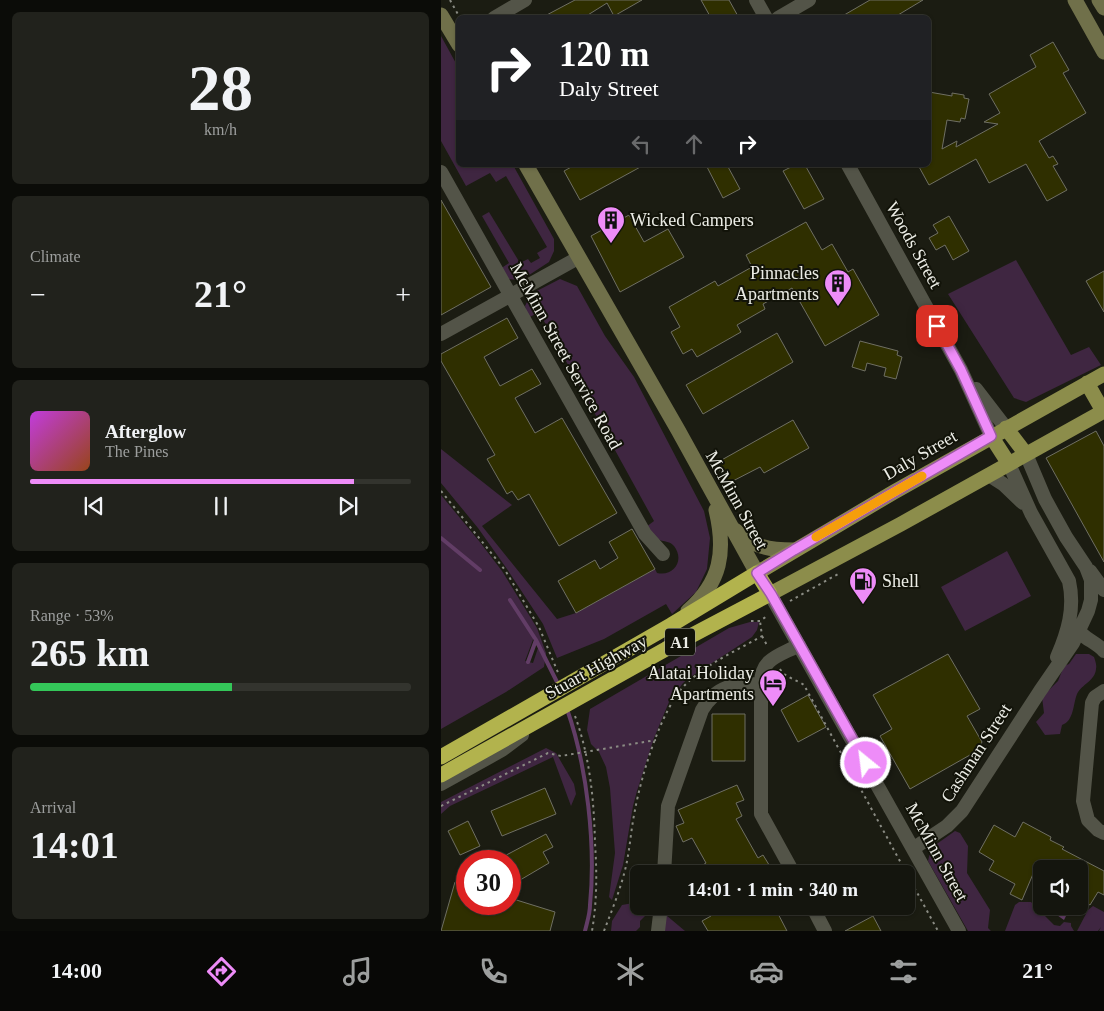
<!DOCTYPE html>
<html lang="en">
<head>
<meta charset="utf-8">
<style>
	:root { --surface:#14150e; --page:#21221c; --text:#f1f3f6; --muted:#9d9f9e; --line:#33342e; --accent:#ee8cf8 }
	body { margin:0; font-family:"Times New Roman",serif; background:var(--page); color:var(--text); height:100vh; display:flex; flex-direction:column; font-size:19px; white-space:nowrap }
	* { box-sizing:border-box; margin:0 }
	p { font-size:16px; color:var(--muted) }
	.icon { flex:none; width:28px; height:28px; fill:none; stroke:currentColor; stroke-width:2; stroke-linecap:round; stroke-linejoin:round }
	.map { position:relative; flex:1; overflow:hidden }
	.details { display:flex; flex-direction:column; gap:12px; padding:12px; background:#0b0c08; width:441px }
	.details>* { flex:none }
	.top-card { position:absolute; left:15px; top:15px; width:475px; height:152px; border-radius:8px; box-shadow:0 1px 4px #0004,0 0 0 1px var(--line); background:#202124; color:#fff; overflow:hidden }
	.tools { position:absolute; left:592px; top:860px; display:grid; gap:10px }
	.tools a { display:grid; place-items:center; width:55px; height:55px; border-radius:8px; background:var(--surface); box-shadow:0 1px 4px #0004,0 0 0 1px var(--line); font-size:25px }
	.speed { position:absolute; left:15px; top:850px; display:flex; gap:10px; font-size:25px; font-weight:700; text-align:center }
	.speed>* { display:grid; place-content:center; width:65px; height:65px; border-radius:50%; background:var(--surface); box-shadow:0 1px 4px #0004,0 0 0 1px var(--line); line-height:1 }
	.speed .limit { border:8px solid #d22; background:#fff; color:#111 }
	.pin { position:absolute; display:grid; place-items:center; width:42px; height:42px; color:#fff; margin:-21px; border-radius:10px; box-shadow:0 2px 8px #0006 }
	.me { position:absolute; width:55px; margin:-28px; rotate:331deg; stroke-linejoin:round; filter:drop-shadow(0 0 4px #0008) }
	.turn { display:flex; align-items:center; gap:18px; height:105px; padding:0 20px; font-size:22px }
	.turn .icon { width:65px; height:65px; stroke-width:2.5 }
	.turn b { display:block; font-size:35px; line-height:42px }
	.lanes { display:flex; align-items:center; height:48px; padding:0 20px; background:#0003; justify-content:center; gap:25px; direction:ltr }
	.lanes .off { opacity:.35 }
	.big { font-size:38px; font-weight:600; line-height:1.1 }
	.details .widget { flex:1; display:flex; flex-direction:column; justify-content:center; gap:8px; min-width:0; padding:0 18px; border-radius:8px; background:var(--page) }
	.details .dial { align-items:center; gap:0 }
	.dial b { font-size:65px; line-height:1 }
	.song { display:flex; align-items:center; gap:15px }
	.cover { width:60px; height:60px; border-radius:8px; background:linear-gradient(135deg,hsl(290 70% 55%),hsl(20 70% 35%)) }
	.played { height:5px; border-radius:2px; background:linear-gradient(90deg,var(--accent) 85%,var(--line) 85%) }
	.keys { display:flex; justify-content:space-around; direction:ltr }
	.heat { display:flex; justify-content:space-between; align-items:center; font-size:28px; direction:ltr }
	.charge { height:8px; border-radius:4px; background:linear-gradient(90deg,#34c759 53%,var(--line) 0) }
	.trip { position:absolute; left:189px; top:865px; width:285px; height:50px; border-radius:8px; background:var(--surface); box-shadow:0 1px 4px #0004,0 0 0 1px var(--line); font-weight:600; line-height:50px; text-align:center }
	.tab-bar { display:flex; height:80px; justify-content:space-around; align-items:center; background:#080806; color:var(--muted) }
	.tab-bar .icon { width:35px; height:35px }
	.tab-bar .current { color:var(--accent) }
	.tab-bar b { font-size:22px; color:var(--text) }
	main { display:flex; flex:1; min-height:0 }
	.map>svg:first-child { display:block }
	.green { fill:#3f2641; fill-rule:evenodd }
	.water { fill:#623d66 }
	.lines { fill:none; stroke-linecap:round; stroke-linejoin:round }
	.stream { stroke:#623d66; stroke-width:4 }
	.building { fill:#2f2f00; stroke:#6f6f63 }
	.path { stroke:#8b8c84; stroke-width:2; stroke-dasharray:2.5 4; stroke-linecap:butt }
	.street { stroke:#535448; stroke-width:14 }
	.secondary { stroke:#70704a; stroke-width:15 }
	.primary { stroke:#8c8d4b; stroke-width:15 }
	.highway { stroke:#b2b34d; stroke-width:15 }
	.route-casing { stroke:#9b5ba1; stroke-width:12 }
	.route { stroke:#ee8cf8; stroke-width:9 }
	.slow { stroke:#f59e0b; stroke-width:9 }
	.labels { text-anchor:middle; stroke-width:4; stroke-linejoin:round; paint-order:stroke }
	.shield { fill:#121309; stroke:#abaca4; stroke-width:1 }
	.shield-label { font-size:16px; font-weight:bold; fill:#ecede6 }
	.poi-label { font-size:18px; fill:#ecede6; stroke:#121309; text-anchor:start }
	.street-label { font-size:18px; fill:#ecede6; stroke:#121309 }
</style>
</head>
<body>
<main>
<section class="details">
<div class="widget dial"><b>28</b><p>km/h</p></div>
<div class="widget"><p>Climate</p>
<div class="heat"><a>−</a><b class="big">21°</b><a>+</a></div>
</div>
<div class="widget">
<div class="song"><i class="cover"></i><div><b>Afterglow</b><p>The Pines</p></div></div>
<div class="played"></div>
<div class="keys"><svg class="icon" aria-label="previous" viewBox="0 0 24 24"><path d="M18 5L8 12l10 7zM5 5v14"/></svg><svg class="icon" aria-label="pause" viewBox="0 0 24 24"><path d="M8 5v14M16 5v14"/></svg><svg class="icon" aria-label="next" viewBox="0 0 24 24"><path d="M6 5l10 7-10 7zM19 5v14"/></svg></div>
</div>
<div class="widget"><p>Range · 53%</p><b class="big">265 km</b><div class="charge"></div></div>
<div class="widget"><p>Arrival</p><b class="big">14:01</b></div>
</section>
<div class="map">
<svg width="663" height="931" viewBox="0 0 663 931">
	<rect width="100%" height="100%" fill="#1b1c12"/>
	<path class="green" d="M0 36 17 67 18 165H72L113 239V251L108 262 85 277 77 280 67 279 59 269 68 263 41 216 48 212 79 263 87 259 90 263 99 258 96 253 106 247 65 176 55 182 49 173 25 186 0 141Z
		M575 260 630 355 648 347 660 365 585 402 573 398 507 294Z
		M119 279 136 286 164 336 193 377 263 511 269 538 266 569 255 592 231 614 225 604 163 639 116 658 102 624 66 569 37 528 0 483V449L71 505 41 526 116 619 135 613 214 569 216 573C233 577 244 560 233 546 229 541 224 542 219 540 214 538 209 531 205 527L213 521 98 312 87 318 84 306 90 294Z
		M0 495 38 541 61 571 96 628 105 653 103 667 65 692 0 729ZM93 637 98 645 92 663 84 661Z
		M566 551 590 596 524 631 500 587Z
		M309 622H318L316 630 311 637 251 676 242 683 228 702 213 738 196 791 192 806 182 865 171 900 168 897 174 853 169 788 165 767 158 752 150 744 146 730 149 709 288 628Z
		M635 654H648L653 657C654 660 656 665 655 669 654 681 641 684 636 694 632 704 633 721 621 725L619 734 604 735 595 722 603 713 601 697 617 681 623 666 628 664Z
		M105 748 115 753 133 784 135 794 130 806 112 757 9 806 0 814V802Z
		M514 831 519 833 527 846 526 873 549 910 547 928 550 931H527L487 861 490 848Z
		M197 893 198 906H210L204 916 199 921V927L195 931H170L171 921 181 905 192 903 193 895Z
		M578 902H590L613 925 619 926 623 922 630 923V926L633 931H564L574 905Z
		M652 906 663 912V931H658L660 927 657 931H636L647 910Z
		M225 915 244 931H223Z"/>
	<path class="water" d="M603 906H627L629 908 623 920Z"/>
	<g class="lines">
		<path class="stream" d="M0 538 39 570
			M69 600 95 640 118 686
			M87 662 95 640
			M126 709C146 766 155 845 149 905 149 914 146 922 144 931"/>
	</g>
	<path class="building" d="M134 0H201L173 16 166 3 142 18H100Z
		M260 0H288L298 18H270Z
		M429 0H482L452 18H398Z
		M612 42 628 70 622 73 645 113 598 141 608 158 612 156 617 164 612 166 626 190 606 201 585 164 548 183 535 159 488 185 477 165H488V92L511 96V93L523 95V98L528 99 524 119 520 118 519 122 506 120 501 149 516 141 515 147 557 124 543 122 559 113 548 94 595 67 589 55Z
		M134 165H203L139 200 123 171Z
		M265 165H286L299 189 282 198Z
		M354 165H364L383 199 363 209 342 171Z
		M0 200 50 287 0 315Z
		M188 215 203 242 227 229 243 257 179 292 150 236Z
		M508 216 528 251 512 260 504 245 495 250 488 238 497 233 492 225Z
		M365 222 381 250 391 244 407 272 412 269 438 315 384 346 351 288 322 304 324 309 296 325 300 332 256 357 251 349 242 354 230 332 239 327 228 307 274 281 277 286 311 267 305 255Z
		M663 271V312L645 281Z
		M66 318 77 338 43 357 59 386 91 369 100 384 74 398 94 433 121 418 176 513 118 546 88 494 77 500 71 491 66 494 46 459 54 455 0 361V354Z
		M336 333 352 362 262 414 245 385Z
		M419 341 457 351 456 355 461 357 455 379 443 376 445 368 426 363 424 371 411 367Z
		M352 420 368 448 323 473 319 467 286 484 278 469 280 467 277 462Z
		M655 431 663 446V562L605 458Z
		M191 529 214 569 135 613 117 581 154 560 159 569 177 558 168 542Z
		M507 654 539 709 526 716 541 742 536 751 469 789 439 736 451 729 432 695Z
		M367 695 385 727 357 742 340 710Z
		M271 714H304V761H271Z
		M296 785 303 800 295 803 301 816 295 819 317 858 322 855 330 868 321 874H247L265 863 251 838 242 842 235 826 243 823 237 810Z
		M104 788 115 814 61 836 50 811Z
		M27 821 39 846 19 855 7 831Z
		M582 822 610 837 609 840 623 847 621 849 663 871V895L657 892 649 905 639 899V869H601V879L592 874 581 900 569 894 574 884 548 870 553 861 538 852 553 825 574 837Z
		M105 834 112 847 102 852 108 863 69 886V861H54Z
		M14 882 26 886V904H69V898L114 912 109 931H0Z
		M265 906H333L346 931H267L261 921 270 916Z
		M432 916 440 931H404Z"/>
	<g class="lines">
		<path class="path" d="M9 0 19 18
			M0 491 64 570 98 627 118 675
			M349 601 397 574
			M310 621H319L326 616
			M321 636 327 647
			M339 669C343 677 356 680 363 685L497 931
			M134 716C149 757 153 800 154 843 156 873 156 902 151 931
			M0 806 107 753 120 756 215 740
			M163 931C171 910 180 888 185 866 189 848 190 829 194 810 200 777 220 709 244 685 265 664 295 651 321 636L319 621"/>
		<path class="street" d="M315 0 325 18
			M53 18 84 0
			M337 18 368 0
			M407 165 520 370 550 436
			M0 172 204 534 222 554
			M0 334 137 258
			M535 389 565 428
			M568 464 590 513 628 581C634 608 627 632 616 657
			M548 475 562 484 582 503
			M649 571 663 590
			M329 594 518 931
			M634 626C640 638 654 641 663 651
			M320 684V814L353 874
			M663 691 654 697 651 703 642 801 647 820 657 830 663 833
			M0 784 61 750 81 735
			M473 848 506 826 521 811 599 691 632 643 647 611 650 600V580L645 567 625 537 604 499 585 454
			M223 874 227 806 261 710C276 685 293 684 320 684 320 658 338 656 358 645
			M371 906 384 931
			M217 931 220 906"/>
		<path class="secondary" d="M634 0 663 52
			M658 0 663 8
			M0 15 18 45
			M85 165 237 430 316 573
			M294 530C313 547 327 550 353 550
			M247 611C280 582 285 552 275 510"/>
		<path class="primary" d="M646 383 662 411
			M565 428 585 454
			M550 436 568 464
			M316 573 453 492 663 374
			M329 594 460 524 663 411"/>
		<path class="highway" d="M0 757 230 625 316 573 329 594 225 649 0 775"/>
	</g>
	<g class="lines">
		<g class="route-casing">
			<path id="route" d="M425 763 330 594 316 573 353 550 550 436 520 370 496 326"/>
		</g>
		<use href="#route" class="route"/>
		<path class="slow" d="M375 537 481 476"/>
	</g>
	<defs>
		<g id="building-pin" transform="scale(1.4375)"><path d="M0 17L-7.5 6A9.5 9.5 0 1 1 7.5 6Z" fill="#ee8cf8" stroke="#121309"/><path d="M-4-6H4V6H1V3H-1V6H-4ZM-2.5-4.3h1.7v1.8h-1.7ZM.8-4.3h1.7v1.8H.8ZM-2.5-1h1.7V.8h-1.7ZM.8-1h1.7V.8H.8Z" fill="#111"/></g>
		<g id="fuel-pin" transform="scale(1.4375)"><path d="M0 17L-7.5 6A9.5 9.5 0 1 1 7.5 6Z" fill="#ee8cf8" stroke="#121309"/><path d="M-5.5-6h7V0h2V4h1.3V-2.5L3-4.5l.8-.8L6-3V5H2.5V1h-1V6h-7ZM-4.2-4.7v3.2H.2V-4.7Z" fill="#111"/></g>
		<g id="hotel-pin" transform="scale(1.4375)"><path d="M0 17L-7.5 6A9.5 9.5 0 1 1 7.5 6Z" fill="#ee8cf8" stroke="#121309"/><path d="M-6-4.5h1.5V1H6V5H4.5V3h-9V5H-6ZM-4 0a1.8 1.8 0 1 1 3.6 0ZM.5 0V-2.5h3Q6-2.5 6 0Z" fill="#111"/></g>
	</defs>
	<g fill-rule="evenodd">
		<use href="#building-pin" x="170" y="220"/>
		<use href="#building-pin" x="397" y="283"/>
		<use href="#fuel-pin" x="422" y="581"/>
		<use href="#hotel-pin" x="332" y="683"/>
	</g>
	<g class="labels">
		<rect class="shield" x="224" y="628.5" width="30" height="27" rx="4"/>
		<g class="shield-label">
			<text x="239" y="648">A1</text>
		</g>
		<g class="poi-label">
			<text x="189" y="226">Wicked Campers</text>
			<text x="378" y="279" text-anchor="end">Pinnacles<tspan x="378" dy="21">Apartments</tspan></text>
			<text x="441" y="587">Shell</text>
			<text x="313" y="679" text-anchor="end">Alatai Holiday<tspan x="313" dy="21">Apartments</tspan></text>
		</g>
		<g class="street-label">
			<text transform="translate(473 245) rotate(61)" y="6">Woods Street</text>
			<text transform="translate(125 356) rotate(61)" y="6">McMinn Street Service Road</text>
			<text transform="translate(479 455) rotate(-30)" y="6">Daly Street</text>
			<text transform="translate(296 500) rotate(61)" y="6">McMinn Street</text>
			<text transform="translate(155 667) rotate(-29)" y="6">Stuart Highway</text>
			<text transform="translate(535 753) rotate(-57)" y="6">Cashman Street</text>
			<text transform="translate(496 852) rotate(61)" y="6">McMinn Street</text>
		</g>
	</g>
</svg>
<div class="tools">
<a><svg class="icon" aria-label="sound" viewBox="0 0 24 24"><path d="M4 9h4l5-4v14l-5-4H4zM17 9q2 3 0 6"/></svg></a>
</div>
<div class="speed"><div class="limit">30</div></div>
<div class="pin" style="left:496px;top:326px;background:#d93025"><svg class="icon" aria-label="arrive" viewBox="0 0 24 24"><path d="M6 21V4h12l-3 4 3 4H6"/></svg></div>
<svg class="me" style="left:425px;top:763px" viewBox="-20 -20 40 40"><circle r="17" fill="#ee8cf8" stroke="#fff" stroke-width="3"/><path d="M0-11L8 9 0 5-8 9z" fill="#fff"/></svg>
<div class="trip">14:01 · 1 min · 340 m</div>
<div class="top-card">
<div class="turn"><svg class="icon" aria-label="right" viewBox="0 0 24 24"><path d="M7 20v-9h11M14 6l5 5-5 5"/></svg><div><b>120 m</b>Daly Street</div></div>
<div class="lanes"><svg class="icon off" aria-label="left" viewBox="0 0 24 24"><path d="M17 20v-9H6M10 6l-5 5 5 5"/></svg><svg class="icon off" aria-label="ahead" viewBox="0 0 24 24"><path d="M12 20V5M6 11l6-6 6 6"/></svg><svg class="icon" aria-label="right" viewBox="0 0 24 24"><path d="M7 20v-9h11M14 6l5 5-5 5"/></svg></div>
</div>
</div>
</main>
<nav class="tab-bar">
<b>14:00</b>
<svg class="icon current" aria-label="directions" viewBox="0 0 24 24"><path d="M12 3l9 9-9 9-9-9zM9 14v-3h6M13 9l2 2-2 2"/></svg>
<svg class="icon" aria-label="music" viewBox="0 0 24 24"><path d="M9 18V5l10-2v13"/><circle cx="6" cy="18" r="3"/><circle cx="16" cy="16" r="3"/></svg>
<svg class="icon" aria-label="phone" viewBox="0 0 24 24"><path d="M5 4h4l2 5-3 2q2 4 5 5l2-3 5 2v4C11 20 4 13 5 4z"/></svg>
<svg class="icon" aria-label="climate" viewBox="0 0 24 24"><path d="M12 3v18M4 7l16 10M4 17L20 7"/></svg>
<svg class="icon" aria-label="car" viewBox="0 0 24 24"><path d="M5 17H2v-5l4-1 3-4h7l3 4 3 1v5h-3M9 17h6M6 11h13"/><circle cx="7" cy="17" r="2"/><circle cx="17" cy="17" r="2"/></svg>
<svg class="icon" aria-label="filters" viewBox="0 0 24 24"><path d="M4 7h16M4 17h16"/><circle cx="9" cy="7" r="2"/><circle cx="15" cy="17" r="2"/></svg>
<b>21°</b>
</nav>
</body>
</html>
